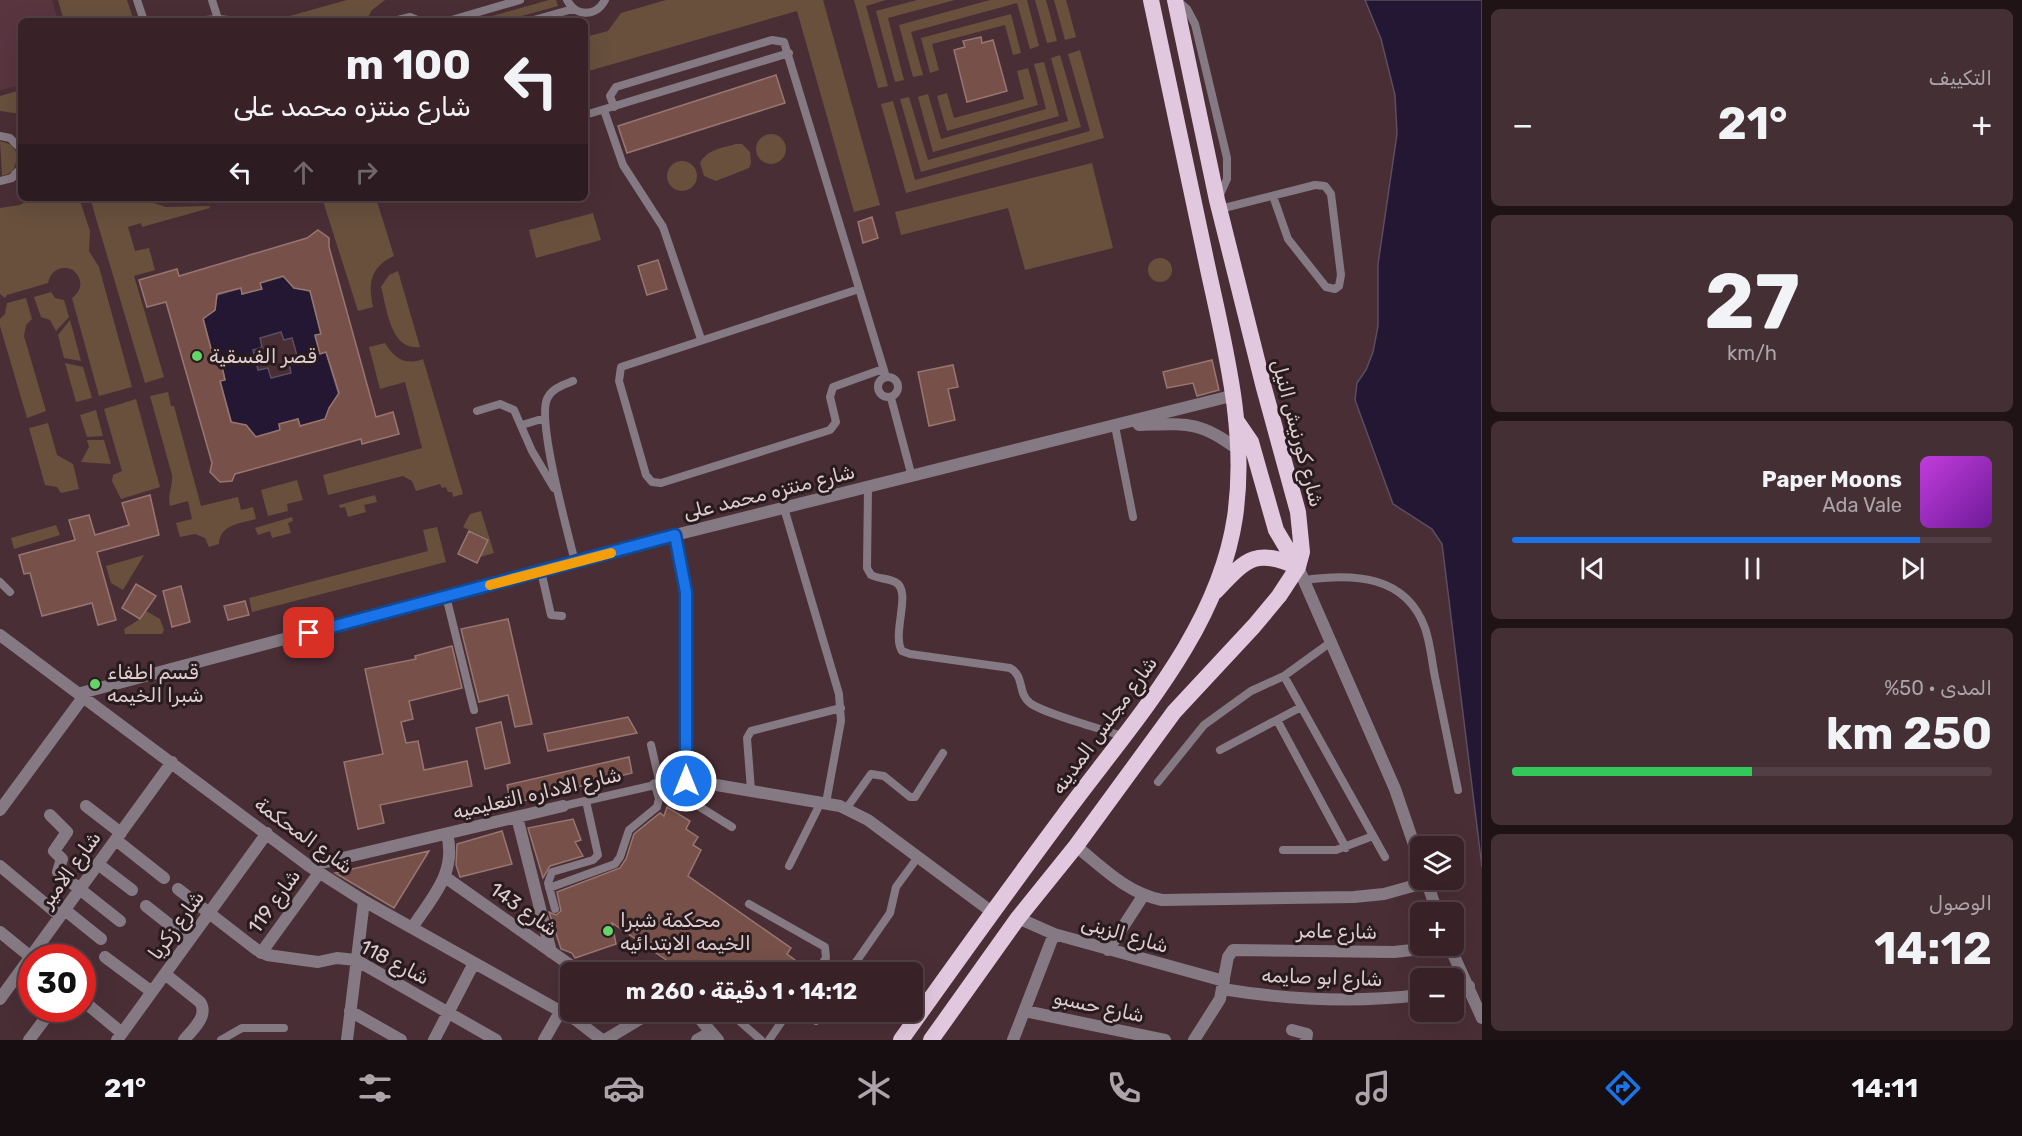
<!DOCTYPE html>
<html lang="ar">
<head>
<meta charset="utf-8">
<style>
	:root { --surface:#382228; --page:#432f34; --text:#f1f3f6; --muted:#aba4a8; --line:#523f45; --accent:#1a73e8 }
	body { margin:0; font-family:Rubik,Vazirmatn,sans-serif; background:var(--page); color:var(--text); direction:rtl; height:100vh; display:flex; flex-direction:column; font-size:22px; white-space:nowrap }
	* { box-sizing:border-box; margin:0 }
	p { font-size:20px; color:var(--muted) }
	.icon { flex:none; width:33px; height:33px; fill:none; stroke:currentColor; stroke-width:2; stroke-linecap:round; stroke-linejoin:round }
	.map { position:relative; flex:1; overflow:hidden; direction:ltr }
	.details { display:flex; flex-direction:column; gap:9px; padding:9px; background:#1f1316; width:540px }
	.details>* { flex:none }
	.guide { position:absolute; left:18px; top:18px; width:570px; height:183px; border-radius:9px; box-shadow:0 6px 24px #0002,0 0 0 2px var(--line); direction:rtl; background:#382228; color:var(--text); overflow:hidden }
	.tools { position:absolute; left:1410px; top:836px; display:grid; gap:12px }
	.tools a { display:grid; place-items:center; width:54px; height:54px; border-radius:9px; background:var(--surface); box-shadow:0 6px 24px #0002,0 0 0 2px var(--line); font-size:30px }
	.speed { position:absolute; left:18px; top:944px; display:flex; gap:12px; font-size:30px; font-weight:700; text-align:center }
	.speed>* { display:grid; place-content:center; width:78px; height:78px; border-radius:50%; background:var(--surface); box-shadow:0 6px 24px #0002,0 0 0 2px var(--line); line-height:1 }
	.speed .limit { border:9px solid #d22; background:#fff; color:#111 }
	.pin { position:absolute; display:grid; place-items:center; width:51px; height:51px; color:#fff; margin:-26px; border-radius:12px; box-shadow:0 3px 9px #0006 }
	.me { position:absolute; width:66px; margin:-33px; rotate:0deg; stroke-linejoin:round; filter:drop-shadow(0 0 4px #0008) }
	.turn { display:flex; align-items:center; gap:21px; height:126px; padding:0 18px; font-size:27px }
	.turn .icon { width:78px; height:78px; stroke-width:2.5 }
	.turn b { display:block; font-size:42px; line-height:51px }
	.lanes { display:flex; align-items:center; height:57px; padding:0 18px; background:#0003; justify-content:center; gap:30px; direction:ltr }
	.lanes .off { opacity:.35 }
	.big { font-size:45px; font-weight:700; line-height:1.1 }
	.details .tile { flex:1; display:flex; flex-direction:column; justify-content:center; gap:9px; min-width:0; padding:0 21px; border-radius:9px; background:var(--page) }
	.details .dial { align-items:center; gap:0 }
	.dial b { font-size:78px; line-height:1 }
	.song { display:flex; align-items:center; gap:18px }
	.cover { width:72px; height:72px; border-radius:9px; background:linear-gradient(135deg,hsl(290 70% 55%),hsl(280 70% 35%)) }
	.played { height:6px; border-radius:3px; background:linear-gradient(90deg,var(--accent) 85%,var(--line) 85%) }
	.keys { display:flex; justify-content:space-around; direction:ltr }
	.heat { display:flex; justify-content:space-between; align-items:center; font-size:33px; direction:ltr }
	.charge { height:9px; border-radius:4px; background:linear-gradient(90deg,#34c759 50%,var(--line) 0) }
	.trip { position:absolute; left:560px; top:962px; width:363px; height:60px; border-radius:9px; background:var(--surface); box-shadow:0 6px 24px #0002,0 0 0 2px var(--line); font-weight:700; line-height:60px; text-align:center; direction:rtl }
	.tab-bar { display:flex; height:96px; justify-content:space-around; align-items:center; background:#160e10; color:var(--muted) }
	.tab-bar .icon { width:42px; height:42px }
	.tab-bar .active { color:var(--accent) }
	.tab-bar b { font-size:27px; color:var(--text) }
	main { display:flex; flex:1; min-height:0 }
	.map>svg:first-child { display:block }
	.built { fill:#593540 }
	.green { fill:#68503d }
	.water { fill:#231733; stroke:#5b4d62; stroke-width:1.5; fill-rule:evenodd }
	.building { fill:#77504a; stroke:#987670; stroke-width:1.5; fill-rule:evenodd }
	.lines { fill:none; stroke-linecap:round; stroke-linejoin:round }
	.service { stroke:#857a83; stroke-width:8 }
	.minor { stroke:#857a83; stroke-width:12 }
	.trunk { stroke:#e2c8de; stroke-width:16 }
	.route-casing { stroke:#114b97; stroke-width:15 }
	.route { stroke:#1a73e8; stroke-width:10 }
	.slow { stroke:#f59e0b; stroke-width:10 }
	.poi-dot { fill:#62d469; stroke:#281b1e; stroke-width:2 }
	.labels { text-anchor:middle; stroke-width:6; stroke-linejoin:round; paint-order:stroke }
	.poi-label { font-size:20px; fill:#dfccd1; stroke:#281b1e; text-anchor:start }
	.street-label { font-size:20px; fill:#dfccd1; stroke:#281b1e }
</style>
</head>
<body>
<main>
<section class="details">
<div class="tile"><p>التكييف</p>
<div class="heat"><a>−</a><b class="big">21°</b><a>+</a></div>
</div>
<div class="tile dial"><b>27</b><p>km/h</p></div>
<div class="tile">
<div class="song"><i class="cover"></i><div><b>Paper Moons</b><p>Ada Vale</p></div></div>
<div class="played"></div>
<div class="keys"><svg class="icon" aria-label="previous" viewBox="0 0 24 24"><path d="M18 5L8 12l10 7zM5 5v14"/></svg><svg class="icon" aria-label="pause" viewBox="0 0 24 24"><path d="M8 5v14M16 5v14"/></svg><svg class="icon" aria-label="next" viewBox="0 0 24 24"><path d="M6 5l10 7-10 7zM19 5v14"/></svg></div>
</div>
<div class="tile"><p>المدى · 50%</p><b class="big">250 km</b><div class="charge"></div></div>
<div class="tile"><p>الوصول</p><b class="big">14:12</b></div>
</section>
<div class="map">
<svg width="1482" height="1040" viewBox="0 0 1482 1040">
	<rect width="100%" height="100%" fill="#4a2e36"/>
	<path class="built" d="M0 0H52L58 21H21V85L0 90Z"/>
	<path class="green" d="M58 0H127L134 21H64Z
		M347 0H385L372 10 366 21H289L286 17Z
		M549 0H556L558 6 503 21H474Z
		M666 0H823L880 205 854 212 797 11 585 72V37L608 31 621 13Z
		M854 0H886L866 6 888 86 878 88Z
		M917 0H955L888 18 904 80 895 82 876 11Z
		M990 0H1027L1039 46 1030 49 1017 3 911 32 923 75 913 77 899 25Z
		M1035 0H1046L1057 41 1047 43Z
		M1054 0H1066L1076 37 1065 40Z
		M1011 14 1021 53 1013 55 1005 25 932 44 939 70 930 73 921 38Z
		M1080 50 1104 138 906 193 881 104 893 101 915 180 1090 131 1068 54Z
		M1060 55 1081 127 921 172 900 99 909 97 928 160 1068 121 1051 58Z
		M1044 62 1059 116 933 152 918 97 928 94 941 139 1046 109 1034 64Z
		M1028 68 1038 105 947 131 937 96 947 93 954 118 1024 99 1017 71Z
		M21 90V114L0 111V96Z
		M756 149a15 15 0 1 1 30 0a15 15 0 1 1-30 0Z
		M0 141 12 145 18 155 13 172 2 176Z
		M736 144H742L750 152 751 163 749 168 716 181 704 176 700 163C707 149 723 148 736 144Z
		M667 176a15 15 0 1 1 30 0a15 15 0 1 1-30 0Z
		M1092 163 1113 248 1025 270 1008 208 901 235 895 212Z
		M31 198H79L90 231 89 251 99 267 132 387 99 396 72 298C83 290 83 279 73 270 61 265 51 270 48 283L7 295 5 298 0 294V208L20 205Z
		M90 198H139L166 207 209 206 210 208 142 227 141 223 128 227 135 251 149 248 155 270 134 276 164 377 145 383Z
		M322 198H376L394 256C370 267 368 284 373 307L358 311Z
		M593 213 601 240 536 258 529 230Z
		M1148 270a12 12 0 1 1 24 0a12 12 0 1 1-24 0Z
		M398 271 420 347C390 351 387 308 381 287L389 275Z
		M51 292 55 298 64 300 69 317 56 331 50 320 41 317 34 297Z
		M26 298 32 319 26 325 24 336 46 411 27 418 0 326V319L5 314 7 303Z
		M70 320 81 361 64 358 58 335Z
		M385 343C394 358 405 366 423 359L463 494 453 497 452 492H448L446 487 442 488 440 484 416 491 412 481 403 476 328 495 323 475 422 448 405 382 380 389 369 347Z
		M65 363 83 367 92 398 76 402Z
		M168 392 171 406H174L201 506 238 497 241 510 253 507 256 519C241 523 219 525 219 544L209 547 205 538 195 534 180 537 176 523 192 519 188 501 170 506C167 495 173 487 172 475L150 396Z
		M136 399 160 487 121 499 112 481 113 475 122 471 104 409Z
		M96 410 103 436 87 437 80 415Z
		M48 423 57 455 73 464 79 489 61 493 57 487 45 485 29 428Z
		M87 440H104L111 464 81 462 89 447Z
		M297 480 303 500 287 504 288 511 268 516 261 490Z
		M375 495 377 502 364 505 366 512 348 517 345 507 340 508 339 505Z
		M481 511 494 553 480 557 488 539 463 527 470 514Z
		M292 517 293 521 288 523 291 533 272 538 270 531 258 535 255 528Z
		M56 525 60 535 14 549 11 538Z
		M437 527 446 562 252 612 249 598 428 551 423 530Z
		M144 555 123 590 111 583 106 566Z
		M146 611 160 619 164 630 162 634H125L124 629 140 619Z"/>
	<path class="water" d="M1365 0H1482V867L1442 544 1432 529 1393 504 1355 400 1357 383 1366 370 1373 352 1378 326V264L1397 134 1395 95 1381 39Z
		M285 276 294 288 310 289 321 334 315 336 320 353 326 352 339 395 329 408 327 419 300 426 298 419 279 424 280 430 255 437 246 425 232 424 220 381 225 379 220 359 214 360 203 318 215 310 217 295 241 288 242 294 261 289 260 283ZM281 332 284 340 292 338 298 359 289 362 291 373 271 378 268 368 258 370 253 350 262 347 260 338Z"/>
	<path class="building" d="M981 37 982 43 993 40 1007 91 967 102 954 50 965 47 963 41Z
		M776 75 785 103 627 153 618 126Z
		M872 217 878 238 863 243 858 222Z
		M318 230 329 238V247L376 417 393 412 399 434 362 444 361 439 235 474 232 481 220 482 210 472 212 463 166 302 147 307 139 280 177 269 179 276 307 238ZM283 276 294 288 310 291 321 334 315 335 320 354 326 352 339 393 329 408 325 419 300 426 298 419 279 424 280 430 256 437 246 425 231 422 220 381 225 380 220 358 214 360 203 319 215 310 217 294 241 288 242 294 262 289 260 283Z
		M658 260 667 289 647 295 638 266Z
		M1212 360 1219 390 1197 396 1193 383 1167 388 1163 372Z
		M953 365 958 387 948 389 955 420 929 426 918 372Z
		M150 495 159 535 97 552 116 620 98 625 92 603 42 616 30 573 24 574 19 555 75 540 69 520 89 515 95 535 129 525 122 503Z
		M469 531 488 540 477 563 458 554Z
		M136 584 156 596 140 619 122 608Z
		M181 586 190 622 172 627 163 591Z
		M245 601 249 615 228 620 224 606Z
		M508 619 532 724 515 727 508 695 479 702 461 629Z
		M452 646 462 688 409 701 413 719 401 722 406 743 418 741 424 770 467 761 472 786 380 805 384 823 358 829 344 762 383 754 365 669 416 659 415 656Z
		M628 717 637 733 548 751 544 734Z
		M501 722 510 763 485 769 476 728Z
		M629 757 632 773 511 804 507 785Z
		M667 807 690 821 686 829 698 837 693 845 701 850 688 876 791 948 787 954 795 960 787 972H684L612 923 616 944 575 958 572 953 561 949 549 912 556 915 561 911 557 892 620 868 626 859 634 834 660 813 664 816Z
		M573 819 581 840 575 842 583 856 550 866 543 878 528 828Z
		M502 831 512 864 460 877 456 865 457 844Z
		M429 851 394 908 335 873Z"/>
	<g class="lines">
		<path class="service" d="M137 0 144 21
			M212 0 218 19
			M567 0C576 17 596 17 605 0
			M1177 0 1187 9 1195 24 1227 158V179L1219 197
			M193 21 218 19 240 21
			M394 21 410 17 420 21
			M448 21 520 0
			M530 21 573 9
			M614 107 610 96 616 87 772 40 784 42 886 377
			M604 110 623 165 663 227 701 339
			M585 115 789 53
			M0 136 10 138 21 149
			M0 181 12 178 21 168
			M1220 209 1315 185 1325 186 1331 194 1341 275 1339 286 1335 289 1326 287 1288 239 1273 196
			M859 289 621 367 619 381 646 475 652 482 661 483 830 430 836 422 830 397 833 387 883 369
			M878 387a10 10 0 1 1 20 0a10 10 0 1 1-20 0Z
			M573 381C563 385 552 388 547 399 537 422 568 533 575 562
			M891 398 912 477
			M477 411 500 404 514 410 532 451 554 488
			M522 425 545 418
			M1115 426 1133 517
			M868 487 867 568 871 575C879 579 887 578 895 582 913 590 891 634 902 651L910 654 1010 668C1025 676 1017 693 1030 703 1045 714 1102 729 1122 736
			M784 508 839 694 841 721 826 803
			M541 571 551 615 562 616
			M1305 580C1353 573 1406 575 1425 628 1431 645 1432 665 1436 682 1443 718 1451 754 1458 790
			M0 582 10 592
			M446 596 474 710
			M1284 676 1385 857
			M1277 720 1346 848
			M651 745 660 784
			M1220 750 1301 707
			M699 782 700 807 732 827
			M1158 782 1204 725 1251 691 1284 676 1331 642
			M751 790 747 738 751 731 841 708
			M846 809 871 774 884 776 910 797H915L943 753
			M1283 850H1336L1373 836
			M789 866 821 802
			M549 888 615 864 620 857 629 830 657 807 659 799 655 785 563 806
			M749 904 825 947 826 958 816 972
			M555 909 548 883 552 872 593 860 598 855 586 801
			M849 972 890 913 896 887 918 857
			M728 1011 761 1040
			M816 1021 823 1011
			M221 1040 242 1028H284
			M769 1040 789 1011"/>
		<path class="minor" d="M1139 425C1185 424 1199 420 1237 449
			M675 535 686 592V781
			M1298 567 1395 789 1420 862
			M0 635 309 866 364 901 576 1020 602 1040
			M81 693 675 535 1235 395
			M655 785 693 781 840 806 868 820 992 912
			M86 806 121 833
			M0 810 84 696
			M50 815 67 832 54 851 62 859 58 872 120 921
			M517 817 551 952
			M116 840 164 878
			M1076 846C1103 868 1127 893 1162 900L1354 897 1384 894 1427 882
			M98 864 132 890
			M0 866 60 916
			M309 866 563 806
			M445 877 580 972
			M1426 879 1437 912
			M178 889 257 950 267 955 318 962 337 958 356 960 496 1040
			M146 906 189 940
			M65 910 101 939
			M1018 918 1054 934 1224 981
			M412 928C432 897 457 873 447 834
			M0 932 32 958
			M1449 945 1482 1018
			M1108 950 1143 896
			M261 953 319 873
			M105 957 152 992
			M622 972 634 968 654 972
			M165 974 200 1002C209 1016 193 1029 184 1040
			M1222 989C1289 1000 1353 1003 1420 995
			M1454 989 1469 986
			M0 999 172 762
			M82 1000 122 1033
			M350 1011 401 1040
			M693 1011 718 1040
			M1025 1011 1165 1040
			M1292 1030 1307 1034 1306 1040
			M29 1040 53 1008
			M117 1040 267 833
			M347 1040 364 901
			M434 1040 474 963
			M544 1040 560 1012
			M605 1040 653 1011
			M697 1040 711 1032
			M1013 1040 1054 934
			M1194 1040 1220 999 1228 957 1233 950 1394 952 1449 946"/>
		<path class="trunk" d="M1236 420 1251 442 1276 530 1298 567
			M1215 592C1246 560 1254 547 1298 567
			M901 1040C955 964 1009 889 1064 815 1130 725 1218 632 1235 517 1248 428 1223 341 1205 255 1187 170 1169 85 1151 0
			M931 1040 1018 918 1076 846 1174 712 1254 626 1279 596 1298 567 1302 552 1298 512 1264 388 1217 200 1175 0"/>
	</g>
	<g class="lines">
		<g class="route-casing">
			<path id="route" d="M309 633 675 535 686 592V781"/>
		</g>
		<use href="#route" class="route"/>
		<path class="slow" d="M490 585 611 553"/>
	</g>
	<g class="poi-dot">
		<circle cx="197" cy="356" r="6"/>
		<circle cx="95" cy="684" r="6"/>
		<circle cx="608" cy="931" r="6"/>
	</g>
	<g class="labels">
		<g class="poi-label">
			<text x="209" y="363">قصر الفسقية</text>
			<text x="107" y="679">قسم اطفاء<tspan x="107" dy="23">شبرا الخيمه</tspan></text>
			<text x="620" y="927">محكمة شبرا<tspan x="620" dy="23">الخيمه الابتدائيه</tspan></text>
		</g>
		<g class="street-label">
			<text transform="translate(1298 433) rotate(75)" y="7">شارع كورنيش النيل</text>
			<text transform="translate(769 492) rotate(-14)" y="7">شارع منتزه محمد على</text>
			<text transform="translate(1104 725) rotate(-54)" y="7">شارع مجلس المدينه</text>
			<text transform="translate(537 793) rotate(-13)" y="7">شارع الاداره التعليميه</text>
			<text transform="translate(304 835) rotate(36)" y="7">شارع المحكمة</text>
			<text transform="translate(70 869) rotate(-54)" y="7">شارع الامير</text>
			<text transform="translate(274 901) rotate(-54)" y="7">شارع 119</text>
			<text transform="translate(524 909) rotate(35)" y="7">شارع 143</text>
			<text transform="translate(176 925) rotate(-54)" y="7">شارع زكريا</text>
			<text transform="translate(1337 931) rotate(1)" y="7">شارع عامر</text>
			<text transform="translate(1125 934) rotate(16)" y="7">شارع الزينى</text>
			<text transform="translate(395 962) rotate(27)" y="7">شارع 118</text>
			<text transform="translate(1322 977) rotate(2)" y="7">شارع ابو صايمه</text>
			<text transform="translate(1099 1006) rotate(12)" y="7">شارع حسبو</text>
		</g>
	</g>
</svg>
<div class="tools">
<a><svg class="icon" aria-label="layers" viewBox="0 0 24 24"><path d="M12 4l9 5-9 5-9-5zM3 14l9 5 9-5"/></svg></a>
<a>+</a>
<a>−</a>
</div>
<div class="speed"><div class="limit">30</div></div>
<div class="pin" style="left:309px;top:633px;background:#d93025"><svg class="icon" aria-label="arrive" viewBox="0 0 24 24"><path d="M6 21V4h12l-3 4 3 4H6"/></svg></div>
<svg class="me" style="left:686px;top:781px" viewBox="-20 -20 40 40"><circle r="17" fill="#1a73e8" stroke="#fff" stroke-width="3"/><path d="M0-11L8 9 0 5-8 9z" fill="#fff"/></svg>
<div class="trip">14:12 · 1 دقيقة · 260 m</div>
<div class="guide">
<div class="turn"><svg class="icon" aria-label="left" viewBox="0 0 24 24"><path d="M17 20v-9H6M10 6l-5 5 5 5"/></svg><div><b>100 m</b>شارع منتزه محمد على</div></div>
<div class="lanes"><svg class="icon" aria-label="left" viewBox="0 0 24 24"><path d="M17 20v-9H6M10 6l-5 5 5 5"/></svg><svg class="icon off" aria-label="ahead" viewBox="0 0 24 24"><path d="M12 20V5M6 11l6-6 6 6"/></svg><svg class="icon off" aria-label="right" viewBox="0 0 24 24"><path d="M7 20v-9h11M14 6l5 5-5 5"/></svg></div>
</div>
</div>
</main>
<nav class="tab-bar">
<b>14:11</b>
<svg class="icon active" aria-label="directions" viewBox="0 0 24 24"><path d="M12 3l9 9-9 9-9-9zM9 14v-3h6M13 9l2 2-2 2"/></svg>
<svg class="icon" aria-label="music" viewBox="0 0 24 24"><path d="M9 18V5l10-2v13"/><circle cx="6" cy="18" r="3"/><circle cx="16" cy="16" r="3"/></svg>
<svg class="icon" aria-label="phone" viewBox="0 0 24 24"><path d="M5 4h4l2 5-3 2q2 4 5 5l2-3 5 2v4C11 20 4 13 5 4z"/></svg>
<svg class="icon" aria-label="climate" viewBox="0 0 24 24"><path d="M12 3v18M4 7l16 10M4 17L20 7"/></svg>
<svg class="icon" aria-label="car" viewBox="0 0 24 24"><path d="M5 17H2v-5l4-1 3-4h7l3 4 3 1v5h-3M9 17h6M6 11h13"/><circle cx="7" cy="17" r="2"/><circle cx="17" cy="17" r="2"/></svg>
<svg class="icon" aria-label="filters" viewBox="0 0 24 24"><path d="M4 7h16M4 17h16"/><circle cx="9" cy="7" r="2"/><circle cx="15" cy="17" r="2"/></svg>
<b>21°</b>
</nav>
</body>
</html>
